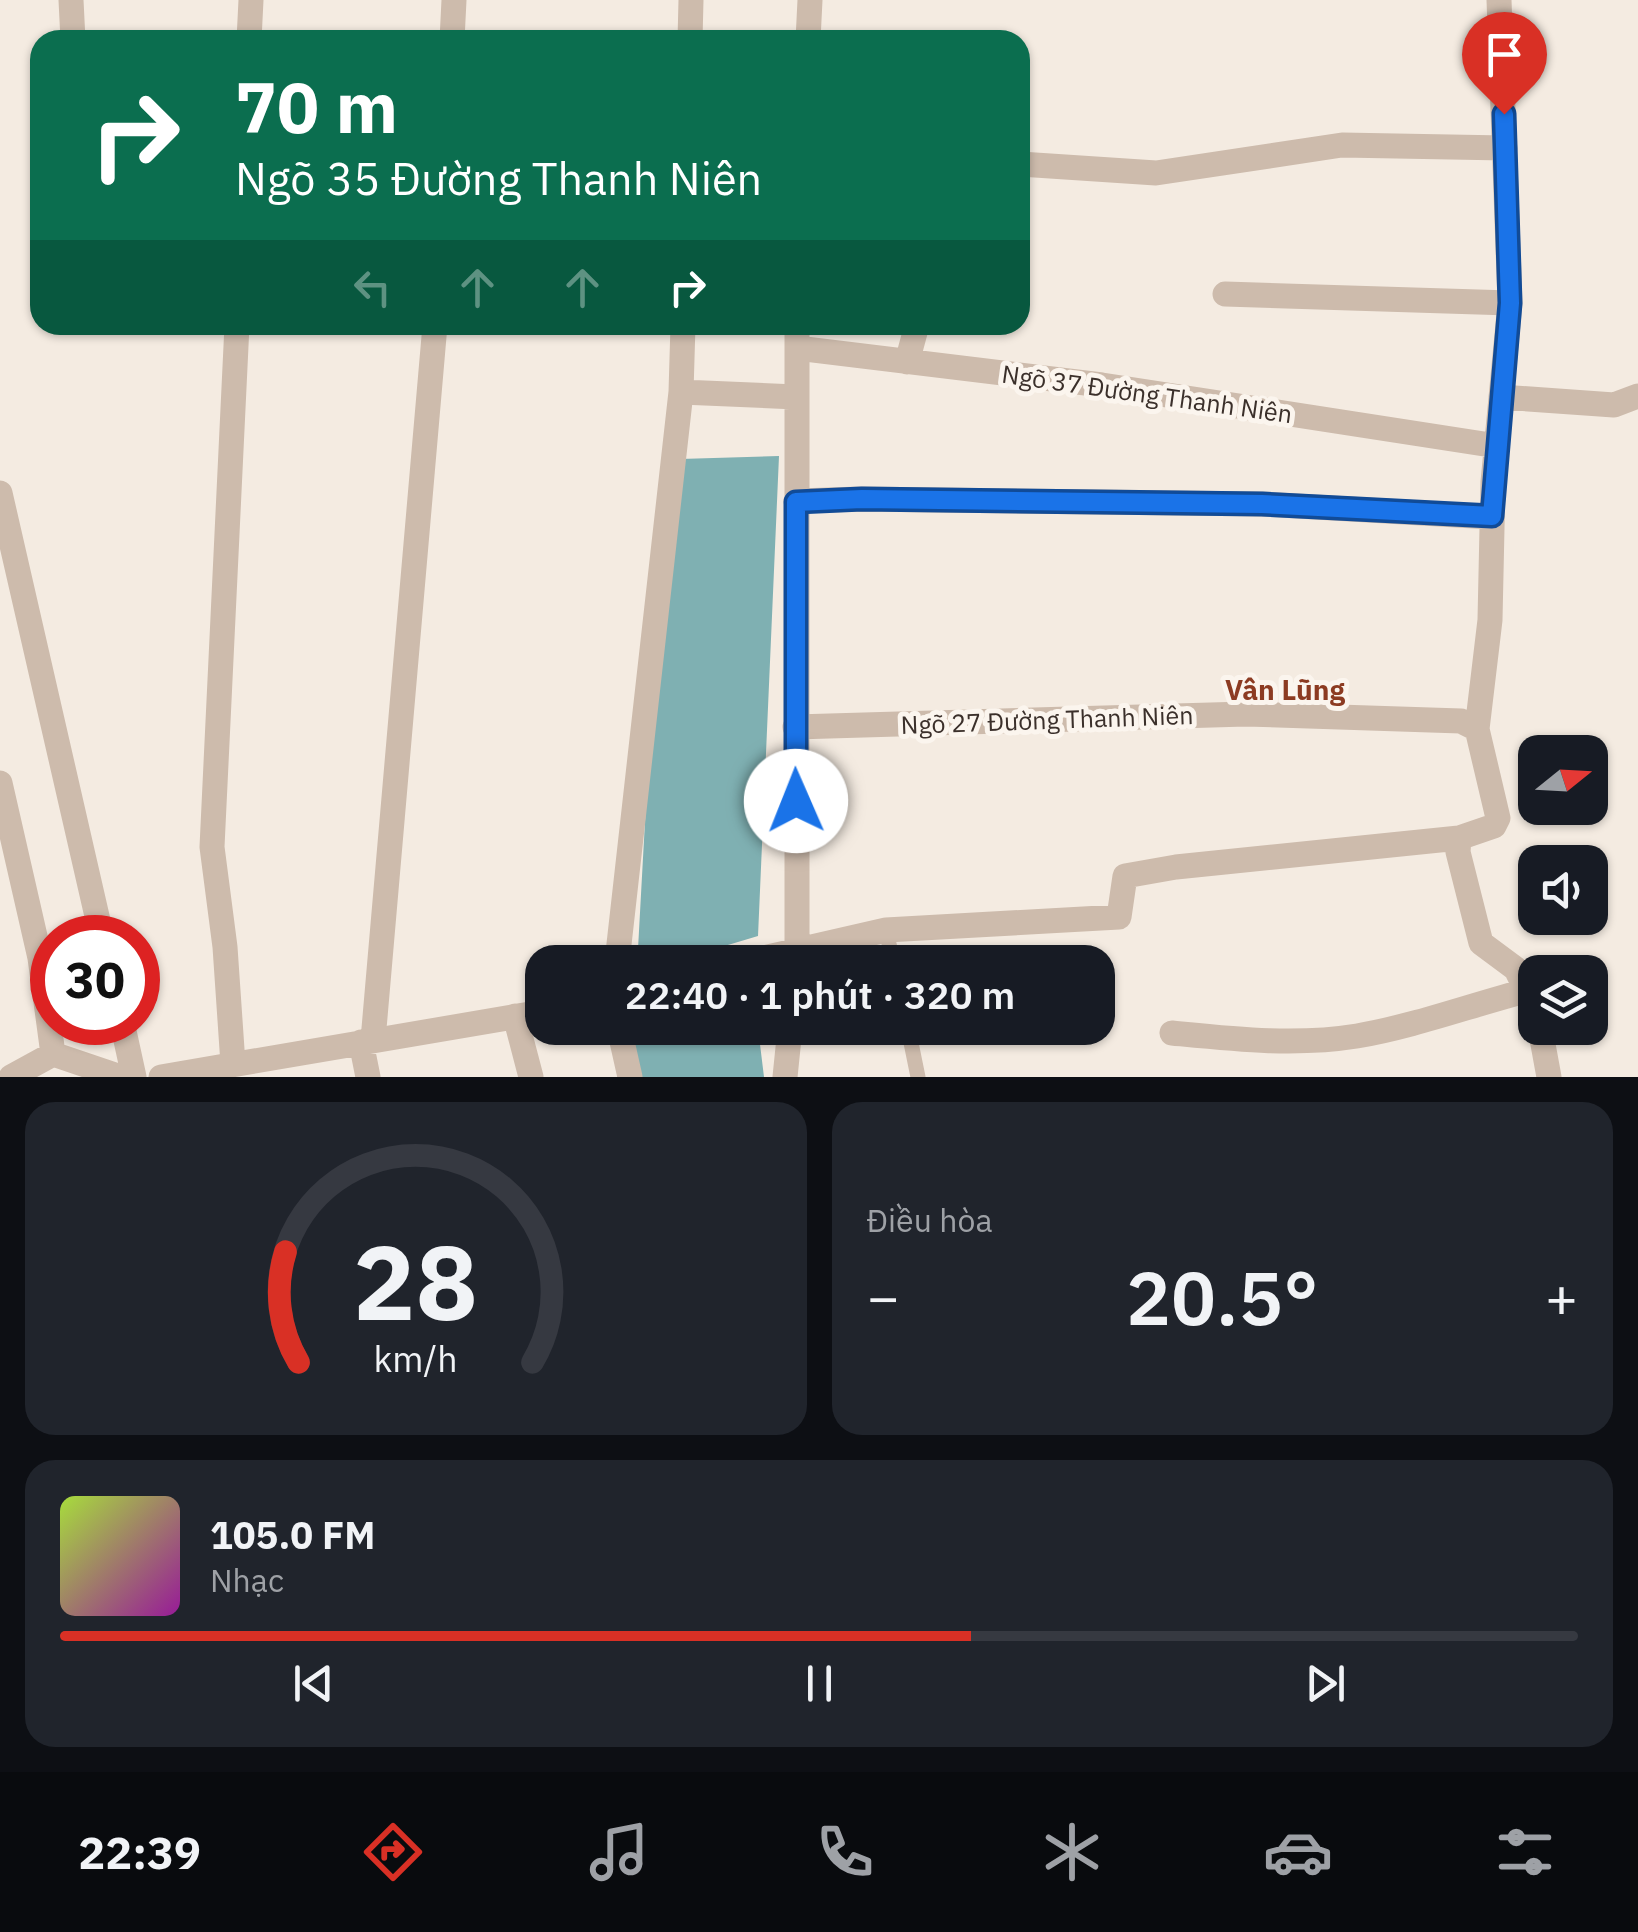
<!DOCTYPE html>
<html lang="vi">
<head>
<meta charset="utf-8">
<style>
	:root { --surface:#171b24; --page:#20242c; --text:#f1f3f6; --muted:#9ea1a6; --line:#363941; --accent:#d93025 }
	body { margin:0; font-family:"IBM Plex Sans",sans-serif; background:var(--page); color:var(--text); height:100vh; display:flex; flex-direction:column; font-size:38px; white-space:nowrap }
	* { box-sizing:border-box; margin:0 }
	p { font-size:32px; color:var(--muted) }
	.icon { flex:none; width:55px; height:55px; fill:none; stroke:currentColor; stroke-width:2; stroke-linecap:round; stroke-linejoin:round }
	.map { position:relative; height:1077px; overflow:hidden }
	.drawer { display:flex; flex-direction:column; gap:25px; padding:25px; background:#0d0f14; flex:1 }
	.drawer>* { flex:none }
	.top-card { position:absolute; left:30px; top:30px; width:1000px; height:305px; border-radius:30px; box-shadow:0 2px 8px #0004; background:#0b6e4f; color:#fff; overflow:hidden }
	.needle { width:65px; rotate:72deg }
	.buttons { position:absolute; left:1518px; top:735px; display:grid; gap:20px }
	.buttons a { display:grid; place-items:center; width:90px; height:90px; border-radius:20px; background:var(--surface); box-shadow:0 2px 8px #0004; font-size:50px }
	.speed { position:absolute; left:30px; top:915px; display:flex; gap:20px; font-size:50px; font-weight:700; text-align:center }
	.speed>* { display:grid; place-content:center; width:130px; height:130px; border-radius:50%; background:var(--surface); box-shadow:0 2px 8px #0004; line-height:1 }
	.speed .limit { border:15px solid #d22; background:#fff; color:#111 }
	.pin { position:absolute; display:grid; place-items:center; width:85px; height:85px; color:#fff; margin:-102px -42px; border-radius:50% 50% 50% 0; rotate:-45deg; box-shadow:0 0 10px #0007 }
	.pin .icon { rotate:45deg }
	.me { position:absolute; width:110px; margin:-55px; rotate:359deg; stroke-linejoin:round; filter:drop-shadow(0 0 8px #0008) }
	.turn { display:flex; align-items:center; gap:35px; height:210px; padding:0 40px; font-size:45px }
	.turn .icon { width:130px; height:130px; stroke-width:2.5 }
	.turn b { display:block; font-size:70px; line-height:85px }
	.lanes { display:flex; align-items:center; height:95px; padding:0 40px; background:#0003; justify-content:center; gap:50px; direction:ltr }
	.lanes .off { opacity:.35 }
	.big { font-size:75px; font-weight:600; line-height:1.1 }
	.drawer .card { flex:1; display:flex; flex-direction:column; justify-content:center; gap:15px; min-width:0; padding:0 35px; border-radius:30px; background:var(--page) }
	.drawer .dial { align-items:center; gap:0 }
	.dial svg { height:260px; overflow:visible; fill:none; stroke:var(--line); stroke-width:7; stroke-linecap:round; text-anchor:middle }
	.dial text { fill:var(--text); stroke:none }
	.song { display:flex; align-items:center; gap:30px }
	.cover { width:120px; height:120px; border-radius:15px; background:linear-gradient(135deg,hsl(80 70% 55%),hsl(300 70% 35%)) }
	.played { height:10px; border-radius:5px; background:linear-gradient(90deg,var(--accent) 60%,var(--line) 60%) }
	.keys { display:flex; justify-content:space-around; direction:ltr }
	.heat { display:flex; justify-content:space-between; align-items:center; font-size:55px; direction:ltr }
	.drawer .tiles { flex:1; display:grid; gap:25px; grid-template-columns:1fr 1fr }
	.card:last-child { grid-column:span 2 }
	.trip { position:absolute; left:525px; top:945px; width:590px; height:100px; border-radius:30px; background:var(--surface); box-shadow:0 2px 8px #0004; font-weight:600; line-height:100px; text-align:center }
	.dock { display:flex; height:160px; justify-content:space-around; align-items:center; background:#090b0e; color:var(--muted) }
	.dock .icon { width:70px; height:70px }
	.dock .selected { color:var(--accent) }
	.dock b { font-size:45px; color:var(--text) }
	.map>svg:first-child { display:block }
	.water { fill:#7fb0b2 }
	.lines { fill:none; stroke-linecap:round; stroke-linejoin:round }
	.service { stroke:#cdbbac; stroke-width:15 }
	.minor { stroke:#cdbbac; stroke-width:25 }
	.route-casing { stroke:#114b97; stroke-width:25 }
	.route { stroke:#1a73e8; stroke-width:18 }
	.labels { text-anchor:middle; stroke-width:10; stroke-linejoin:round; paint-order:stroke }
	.street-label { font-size:25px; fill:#3b302b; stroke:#fbf5ee }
	.neighbourhood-label { font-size:28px; font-weight:bold; fill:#8c3b22; stroke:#fbf5ee }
</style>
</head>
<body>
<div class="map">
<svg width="1638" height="1077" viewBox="0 0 1638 1077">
	<rect width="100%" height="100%" fill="#f4ebe1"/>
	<path class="water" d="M779 456 758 936 671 962H653L638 949 661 530 680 459Z
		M633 1028H758L764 1077H639L632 1044Z"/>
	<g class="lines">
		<path class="service" d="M886 930 893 962
			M908 1028 918 1077"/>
		<path class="minor" d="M71 0 73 40
			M1499 0 1510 303 1493 482 1490 620 1477 729 1498 818 1494 826 1459 838 1458 852 1481 943 1516 969 1535 1008
			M249 40 251 0
			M452 40 454 0
			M690 40 691 0
			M808 40 810 0
			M1020 164 1156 173 1342 145 1505 148
			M1225 294 1510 303
			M797 325V962
			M797 348 1102 385 1497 446
			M907 362 917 325
			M681 392 796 397
			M1501 397 1614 405 1638 396
			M0 493 102 938
			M796 501 861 499 1262 504 1492 517
			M795 727 1246 714 1461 721 1477 729
			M0 783 40 958 53 1054
			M617 962 681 392 683 325
			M746 962 886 930 1119 917 1125 876 1176 867 1459 838
			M515 1016 531 1077
			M122 1022 134 1077
			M619 1028 630 1077
			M1540 1028 1549 1077
			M1172 1033C1233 1039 1295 1046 1357 1036 1415 1026 1471 1005 1529 990
			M373 1040 435 325
			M361 1042 368 1077
			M233 1064 225 947 212 847 237 325
			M11 1077 53 1054 121 1077
			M161 1077 542 1012
			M785 1077 790 1028"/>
	</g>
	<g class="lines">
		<g class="route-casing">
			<path id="route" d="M796 801V502L862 499 1262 504 1492 516 1510 303 1504 114"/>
		</g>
		<use href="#route" class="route"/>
	</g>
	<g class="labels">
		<g class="street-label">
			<text transform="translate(1147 394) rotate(8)" y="9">Ngõ 37 Đường Thanh Niên</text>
			<text transform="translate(1047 720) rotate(-2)" y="9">Ngõ 27 Đường Thanh Niên</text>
		</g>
		<g class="neighbourhood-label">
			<text x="1285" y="700">Vân Lũng</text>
		</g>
	</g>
</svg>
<div class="buttons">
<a><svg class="needle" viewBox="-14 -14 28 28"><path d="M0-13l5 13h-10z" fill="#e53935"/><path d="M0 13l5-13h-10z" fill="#9ea1a6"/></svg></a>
<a><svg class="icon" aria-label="sound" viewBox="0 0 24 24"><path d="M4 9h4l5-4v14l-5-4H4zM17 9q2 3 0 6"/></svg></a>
<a><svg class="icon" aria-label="layers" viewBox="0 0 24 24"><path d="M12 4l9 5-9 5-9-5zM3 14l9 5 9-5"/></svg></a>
</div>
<div class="speed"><div class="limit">30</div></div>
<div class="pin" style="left:1504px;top:114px;background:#d93025"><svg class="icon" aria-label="arrive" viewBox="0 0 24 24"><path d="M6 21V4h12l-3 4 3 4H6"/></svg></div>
<svg class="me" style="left:796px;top:801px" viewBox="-20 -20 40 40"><circle r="19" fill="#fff"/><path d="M0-13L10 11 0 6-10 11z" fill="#1a73e8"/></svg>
<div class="trip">22:40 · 1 phút · 320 m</div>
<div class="top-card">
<div class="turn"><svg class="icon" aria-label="right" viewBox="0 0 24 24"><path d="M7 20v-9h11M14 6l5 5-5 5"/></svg><div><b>70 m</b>Ngõ 35 Đường Thanh Niên</div></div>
<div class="lanes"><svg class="icon off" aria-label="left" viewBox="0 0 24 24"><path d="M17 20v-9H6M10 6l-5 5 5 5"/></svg><svg class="icon off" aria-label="ahead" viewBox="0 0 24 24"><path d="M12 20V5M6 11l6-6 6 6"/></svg><svg class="icon off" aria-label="ahead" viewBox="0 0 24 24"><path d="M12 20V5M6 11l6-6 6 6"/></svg><svg class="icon" aria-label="right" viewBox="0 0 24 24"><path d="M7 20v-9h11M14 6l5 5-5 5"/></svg></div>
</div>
</div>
<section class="drawer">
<div class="tiles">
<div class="card dial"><svg viewBox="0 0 100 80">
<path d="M14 69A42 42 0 1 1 86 69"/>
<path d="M14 69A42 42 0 0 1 10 35" stroke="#d93025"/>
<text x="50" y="56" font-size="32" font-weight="700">28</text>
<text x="50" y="72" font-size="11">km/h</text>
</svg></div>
<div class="card"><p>Điều hòa</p>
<div class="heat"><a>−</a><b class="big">20.5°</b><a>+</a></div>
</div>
<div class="card">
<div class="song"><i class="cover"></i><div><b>105.0 FM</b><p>Nhạc</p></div></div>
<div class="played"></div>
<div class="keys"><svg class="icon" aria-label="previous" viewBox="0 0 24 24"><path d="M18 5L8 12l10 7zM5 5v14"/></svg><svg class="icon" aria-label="pause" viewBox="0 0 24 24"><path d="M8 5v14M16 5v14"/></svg><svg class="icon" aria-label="next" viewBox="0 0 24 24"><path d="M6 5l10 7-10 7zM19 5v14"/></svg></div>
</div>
</div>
</section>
<nav class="dock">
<b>22:39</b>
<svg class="icon selected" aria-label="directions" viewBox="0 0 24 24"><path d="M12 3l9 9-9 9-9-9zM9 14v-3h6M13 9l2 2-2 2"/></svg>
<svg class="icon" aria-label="music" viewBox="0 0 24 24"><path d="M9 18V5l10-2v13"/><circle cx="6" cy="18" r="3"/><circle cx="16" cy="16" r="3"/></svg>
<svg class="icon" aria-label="phone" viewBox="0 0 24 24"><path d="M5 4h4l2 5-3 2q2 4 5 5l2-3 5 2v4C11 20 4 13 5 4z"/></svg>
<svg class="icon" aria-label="climate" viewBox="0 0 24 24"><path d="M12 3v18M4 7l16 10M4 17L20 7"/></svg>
<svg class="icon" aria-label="car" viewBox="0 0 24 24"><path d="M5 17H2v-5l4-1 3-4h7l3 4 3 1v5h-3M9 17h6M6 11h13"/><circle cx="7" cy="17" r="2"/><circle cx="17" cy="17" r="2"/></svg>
<svg class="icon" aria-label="filters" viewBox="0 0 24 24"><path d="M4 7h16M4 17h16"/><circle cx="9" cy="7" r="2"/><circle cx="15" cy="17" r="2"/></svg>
</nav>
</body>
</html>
